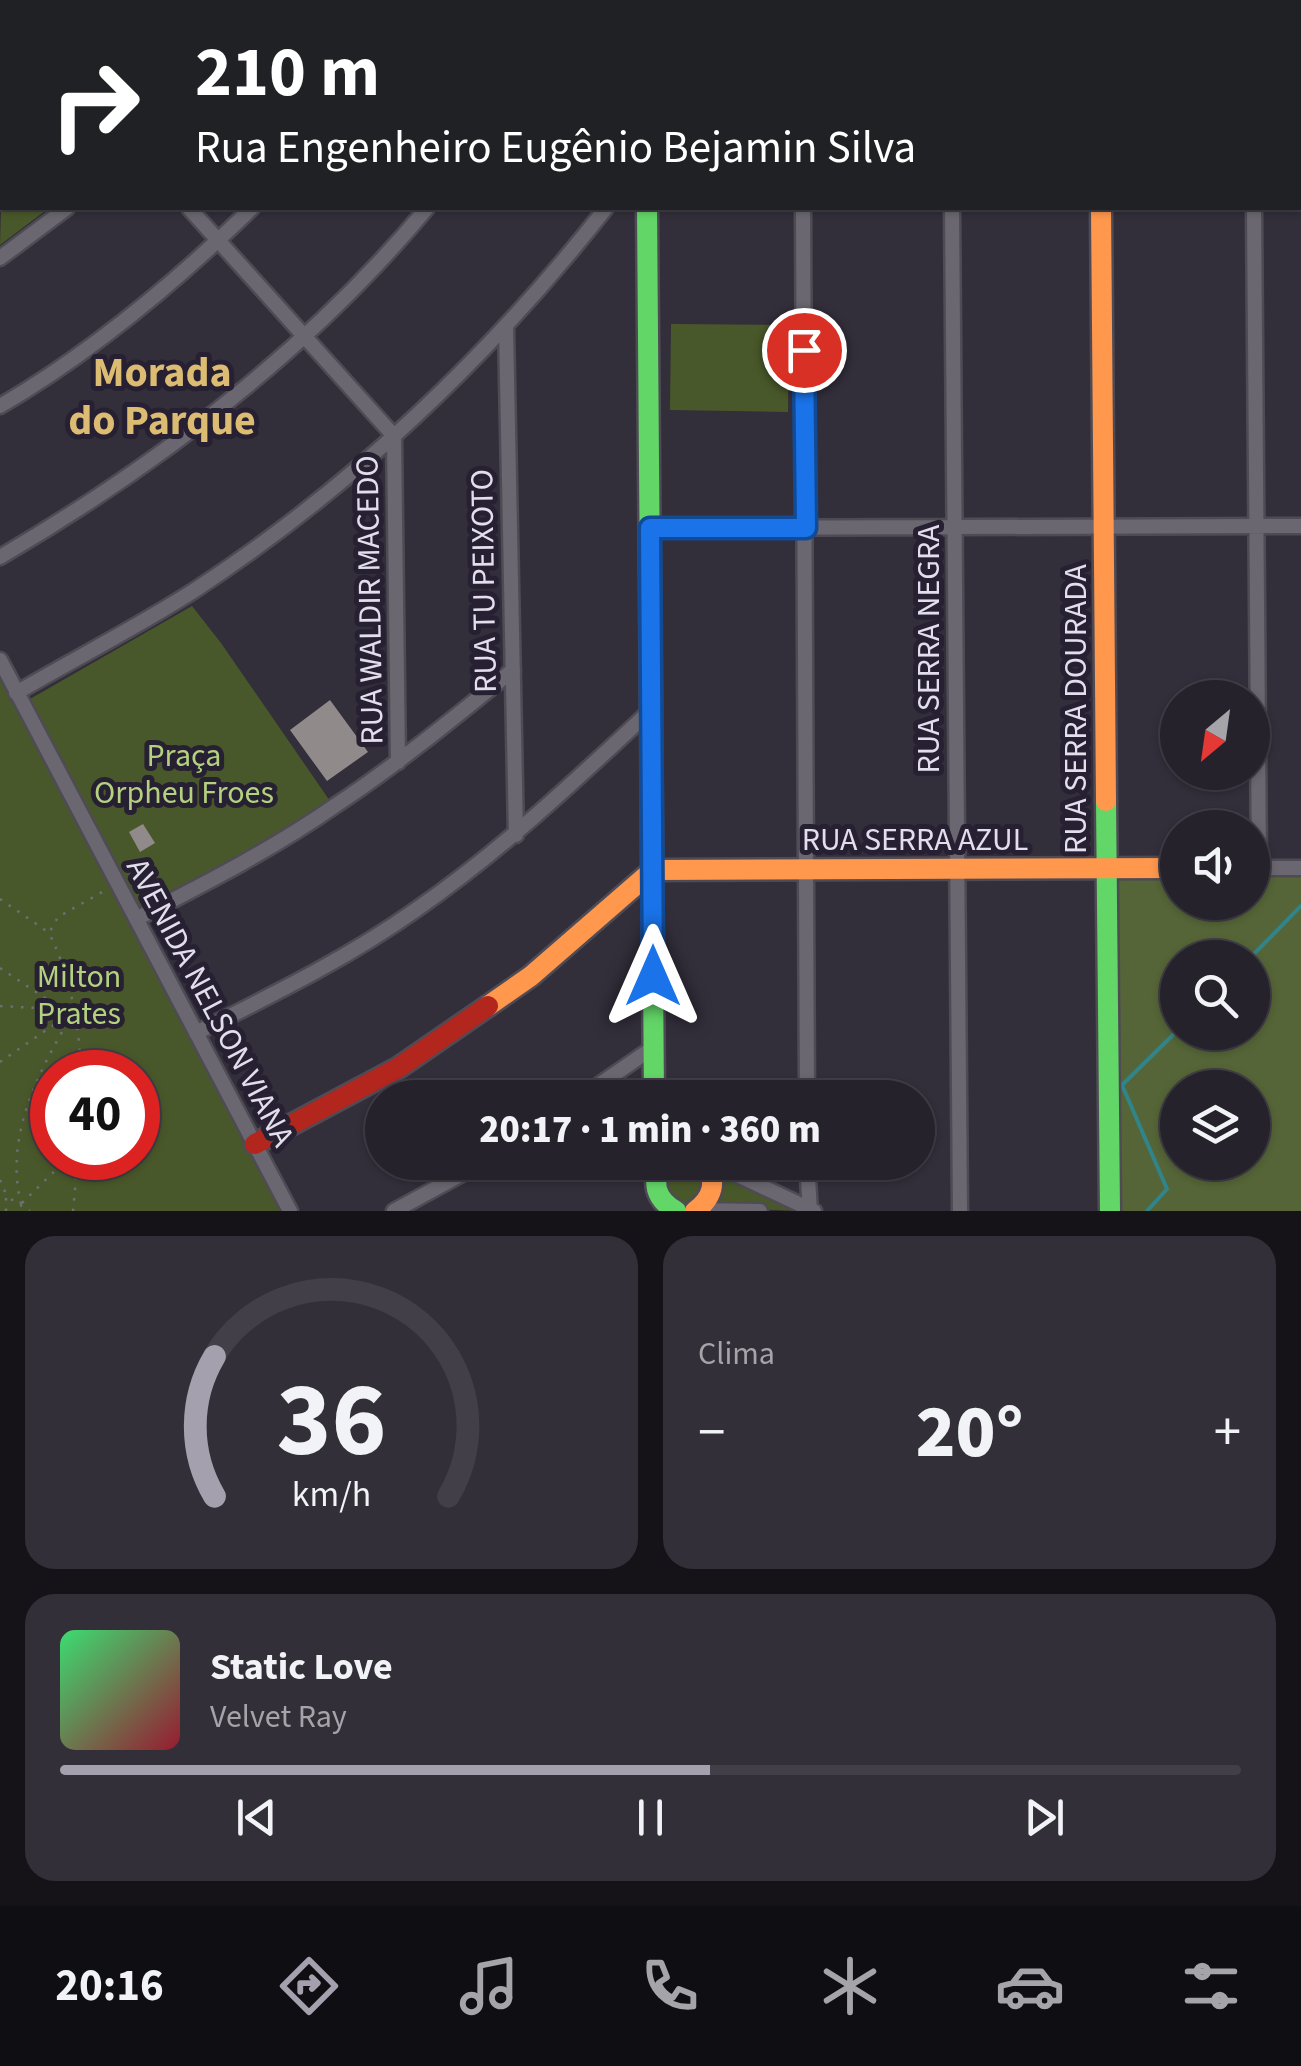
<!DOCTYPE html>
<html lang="pt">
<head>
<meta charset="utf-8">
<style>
	:root { --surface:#26222c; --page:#322f38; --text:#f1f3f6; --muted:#a4a4a9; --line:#423f48; --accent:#a4a0ad }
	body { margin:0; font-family:"Source Sans 3",sans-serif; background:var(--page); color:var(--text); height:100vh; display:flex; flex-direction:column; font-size:38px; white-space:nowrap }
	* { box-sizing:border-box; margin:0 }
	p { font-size:32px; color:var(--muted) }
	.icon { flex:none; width:55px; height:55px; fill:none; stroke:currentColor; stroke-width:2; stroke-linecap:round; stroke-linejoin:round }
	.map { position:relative; height:1211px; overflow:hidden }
	.details { display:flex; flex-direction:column; gap:25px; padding:25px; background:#151318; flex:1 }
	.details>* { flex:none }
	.hud { position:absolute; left:0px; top:0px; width:1302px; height:210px; box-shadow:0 2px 8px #0004,0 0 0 2px var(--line); background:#202124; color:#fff; overflow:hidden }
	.needle { width:65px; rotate:209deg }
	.controls { position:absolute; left:1160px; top:680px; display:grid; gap:20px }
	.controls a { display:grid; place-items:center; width:110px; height:110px; border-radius:50%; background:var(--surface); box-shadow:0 2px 8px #0004,0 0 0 2px var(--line); font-size:50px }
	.speed { position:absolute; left:30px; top:1050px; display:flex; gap:20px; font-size:50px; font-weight:700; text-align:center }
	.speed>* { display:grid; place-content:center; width:130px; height:130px; border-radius:50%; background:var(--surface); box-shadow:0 2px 8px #0004,0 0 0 2px var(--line); line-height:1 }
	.speed .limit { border:15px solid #d22; background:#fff; color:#111 }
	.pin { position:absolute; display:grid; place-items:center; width:85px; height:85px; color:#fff; margin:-42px; border:5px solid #fff; border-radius:50%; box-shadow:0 2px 10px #0007 }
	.me { position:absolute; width:110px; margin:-55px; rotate:0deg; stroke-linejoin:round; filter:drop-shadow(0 0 8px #0008) }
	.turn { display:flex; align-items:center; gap:35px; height:210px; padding:0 30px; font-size:45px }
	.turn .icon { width:130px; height:130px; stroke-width:2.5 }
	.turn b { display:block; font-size:70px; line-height:85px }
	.big { font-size:75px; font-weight:800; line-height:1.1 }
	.details .widget { flex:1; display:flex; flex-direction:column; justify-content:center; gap:15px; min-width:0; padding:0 35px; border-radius:30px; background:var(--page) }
	.details .dial { align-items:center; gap:0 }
	.dial svg { height:260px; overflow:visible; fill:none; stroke:var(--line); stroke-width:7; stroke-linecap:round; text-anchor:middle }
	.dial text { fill:var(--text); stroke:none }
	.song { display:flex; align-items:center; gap:30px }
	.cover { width:120px; height:120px; border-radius:15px; background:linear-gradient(135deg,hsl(140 70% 55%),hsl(350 70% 35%)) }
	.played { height:10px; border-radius:5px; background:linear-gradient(90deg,var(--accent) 55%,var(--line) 55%) }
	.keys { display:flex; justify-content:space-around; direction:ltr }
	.heat { display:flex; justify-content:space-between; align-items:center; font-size:55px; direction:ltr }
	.details .tiles { flex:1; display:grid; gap:25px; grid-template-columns:1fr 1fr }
	.widget:last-child { grid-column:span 2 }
	.trip { position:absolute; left:365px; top:1080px; width:570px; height:100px; border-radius:50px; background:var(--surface); box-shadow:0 2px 8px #0004,0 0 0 2px var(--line); font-weight:800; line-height:100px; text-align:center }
	.menu { display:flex; height:160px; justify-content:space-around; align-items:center; background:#0f0e12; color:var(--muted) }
	.menu .icon { width:70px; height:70px }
	.menu .current { color:var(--accent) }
	.menu b { font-size:45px; color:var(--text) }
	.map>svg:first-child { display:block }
	.green { fill:#49582a; fill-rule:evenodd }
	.forest { fill:#556537; fill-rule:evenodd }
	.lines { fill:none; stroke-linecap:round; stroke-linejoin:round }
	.stream { stroke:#318489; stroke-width:4 }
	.building { fill:#908a8b }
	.lane-casing { stroke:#4f4b55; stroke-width:12 }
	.street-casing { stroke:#4f4b55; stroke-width:19 }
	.fast-casing { stroke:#4f4b55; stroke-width:25 }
	.slow-casing { stroke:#4f4b55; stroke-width:25 }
	.jam-casing { stroke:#4f4b55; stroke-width:25 }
	.path { stroke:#6f6d76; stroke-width:2.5; stroke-dasharray:2.5 8; stroke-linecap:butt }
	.lane { stroke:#6a6770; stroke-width:8 }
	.street { stroke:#6a6770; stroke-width:14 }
	.fast { stroke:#63d668; stroke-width:20 }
	.slow { stroke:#ff974d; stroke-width:20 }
	.jam { stroke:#b3261e; stroke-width:20 }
	.route-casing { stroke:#114b97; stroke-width:25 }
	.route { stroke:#1a73e8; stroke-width:18 }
	.labels { text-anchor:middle; stroke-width:10; stroke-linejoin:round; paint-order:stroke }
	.street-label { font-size:32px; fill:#e2deeb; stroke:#272033 }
	.park-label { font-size:32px; fill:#b3d17e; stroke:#272033 }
	.district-label { font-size:42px; font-weight:bold; fill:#dcbc72; stroke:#272033 }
</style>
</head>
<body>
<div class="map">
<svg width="1301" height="1211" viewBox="0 0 1301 1211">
	<rect width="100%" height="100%" fill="#322e3a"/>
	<path class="green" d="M2 176V208H49L0 245Z
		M671 324 789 325 788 412 670 410Z
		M192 606 221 643 330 801 232 864 139 914 30 699Z
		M0 680 284 1211H0ZM52 1072H138V1158H52Z
		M701 1162 712 1184 687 1210 671 1205 658 1176 667 1163Z
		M712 1167 798 1211 708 1207Z"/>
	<path class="forest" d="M1253 868H1301V1211H1110L1106 869H1177L1178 902H1252ZM1178 958H1252V1032H1178ZM1178 1088H1252V1162H1178Z"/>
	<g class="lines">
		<path class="stream" d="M1250 958 1301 906
			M1122 1085 1167 1189 1147 1211
			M1121 1086 1178 1030"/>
	</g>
	<path class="building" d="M330 700 368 752 327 781 290 730Z
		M143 824 155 843 140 852 129 832Z"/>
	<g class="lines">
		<g class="lane-casing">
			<path id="lane" d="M0 62 2 63"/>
		</g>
		<g class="street-casing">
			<path id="street" d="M548 0 552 2
				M800 0V2
				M932 0 938 2
				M86 2 89 0
				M275 2 277 0
				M430 2 432 0
				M579 2 581 0
				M1016 2 1017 0
				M0 88 2 86
				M1300 143 1301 144
				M189 208 394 436 398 762
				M803 208 807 1098
				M952 208 960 1211
				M1254 208 1259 868
				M0 258 67 208
				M506 327 516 835
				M0 406C91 353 177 281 252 208
				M650 528 1301 526
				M0 557C159 464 309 350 427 208
				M0 660 290 1211
				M16 693C76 658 137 627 195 590 352 487 491 355 606 208
				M1252 868H1301
				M136 919C204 884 273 849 336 805 398 764 455 717 513 670
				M196 1033C272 995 348 958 417 909 502 850 576 780 651 710
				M580 1098 654 1047
				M710 1162 814 1211
				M807 1162 810 1211
				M697 1210 760 1211
				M394 1211 484 1162"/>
		</g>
		<g class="fast-casing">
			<path id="fast" d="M646 0V2
				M0 132 2 130
				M0 164 2 162
				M647 208 654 1098
				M1106 801 1110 1211
				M663 1162C651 1182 655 1199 676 1211"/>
		</g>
		<g class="slow-casing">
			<path id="slow" d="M142 2 145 0
				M170 2 172 0
				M1101 208 1106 801
				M488 1006 531 976 653 870 1178 868
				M695 1211C713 1198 717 1182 706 1162"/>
		</g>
		<g class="jam-casing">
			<path id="jam" d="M255 1144 398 1068 488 1006"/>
		</g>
		<path class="path" d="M0 899 48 932
			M0 968 60 1008
			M0 1006 74 1010
			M0 1062 74 1011
			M81 1072C79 1024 71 977 49 933L58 917 104 891
			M0 1180 6 1194
			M22 1203 68 1158
			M21 1204C4 1135 39 1071 73 1013
			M6 1211V1196L30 1211
			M73 1211 78 1158"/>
		<use href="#lane" class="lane"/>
		<use href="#street" class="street"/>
		<use href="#fast" class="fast"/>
		<use href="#slow" class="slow"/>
		<use href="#jam" class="jam"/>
	</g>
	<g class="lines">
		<g class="route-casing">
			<path id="route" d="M653 976 650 528H806L804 350"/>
		</g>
		<use href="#route" class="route"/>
	</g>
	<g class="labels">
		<g class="street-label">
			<text transform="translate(483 581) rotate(-91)" y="11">RUA TU PEIXOTO</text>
			<text transform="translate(369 600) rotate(-91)" y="11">RUA WALDIR MACEDO</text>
			<text transform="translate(928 649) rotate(-90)" y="11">RUA SERRA NEGRA</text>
			<text transform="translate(1075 709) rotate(-90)" y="11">RUA SERRA DOURADA</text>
			<text x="915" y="850">RUA SERRA AZUL</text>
			<text transform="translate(211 1002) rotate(62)" y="11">AVENIDA NELSON VIANA</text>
		</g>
		<g class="park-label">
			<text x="184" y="766">Praça<tspan x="184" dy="37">Orpheu Froes</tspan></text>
			<text x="79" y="987">Milton<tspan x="79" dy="37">Prates</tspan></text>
		</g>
		<g class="district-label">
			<text x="162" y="386">Morada<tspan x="162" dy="48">do Parque</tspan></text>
		</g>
	</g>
</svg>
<div class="controls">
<a><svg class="needle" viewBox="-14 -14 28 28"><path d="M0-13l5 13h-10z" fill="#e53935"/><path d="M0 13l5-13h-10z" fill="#a4a4a9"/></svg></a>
<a><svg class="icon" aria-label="sound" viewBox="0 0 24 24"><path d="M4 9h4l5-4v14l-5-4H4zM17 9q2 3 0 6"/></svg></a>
<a><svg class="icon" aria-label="search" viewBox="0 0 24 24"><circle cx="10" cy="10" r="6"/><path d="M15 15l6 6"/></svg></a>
<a><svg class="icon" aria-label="layers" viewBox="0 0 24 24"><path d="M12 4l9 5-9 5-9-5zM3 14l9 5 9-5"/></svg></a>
</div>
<div class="speed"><div class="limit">40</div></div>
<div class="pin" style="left:804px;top:350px;background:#d93025"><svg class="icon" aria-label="arrive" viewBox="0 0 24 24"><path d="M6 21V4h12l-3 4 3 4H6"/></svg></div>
<svg class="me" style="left:653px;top:976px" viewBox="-20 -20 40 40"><path d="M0-17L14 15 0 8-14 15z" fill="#1a73e8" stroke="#fff" stroke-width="4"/></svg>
<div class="trip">20:17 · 1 min · 360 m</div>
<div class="hud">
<div class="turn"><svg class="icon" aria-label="right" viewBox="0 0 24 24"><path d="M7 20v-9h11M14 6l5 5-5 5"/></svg><div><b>210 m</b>Rua Engenheiro Eugênio Bejamin Silva</div></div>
</div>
</div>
<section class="details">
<div class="tiles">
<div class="widget dial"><svg viewBox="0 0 100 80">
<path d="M14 69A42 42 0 1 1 86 69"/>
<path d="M14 69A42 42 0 0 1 14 26" stroke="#a4a0ad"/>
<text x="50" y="56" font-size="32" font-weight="700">36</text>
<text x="50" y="72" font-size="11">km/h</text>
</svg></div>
<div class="widget"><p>Clima</p>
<div class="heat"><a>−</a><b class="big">20°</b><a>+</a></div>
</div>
<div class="widget">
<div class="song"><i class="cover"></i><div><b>Static Love</b><p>Velvet Ray</p></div></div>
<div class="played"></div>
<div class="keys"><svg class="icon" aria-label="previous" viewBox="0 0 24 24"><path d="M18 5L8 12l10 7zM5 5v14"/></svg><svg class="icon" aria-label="pause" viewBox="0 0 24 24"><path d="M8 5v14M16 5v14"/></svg><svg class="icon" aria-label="next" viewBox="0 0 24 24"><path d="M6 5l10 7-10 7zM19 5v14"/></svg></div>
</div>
</div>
</section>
<nav class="menu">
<b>20:16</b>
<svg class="icon current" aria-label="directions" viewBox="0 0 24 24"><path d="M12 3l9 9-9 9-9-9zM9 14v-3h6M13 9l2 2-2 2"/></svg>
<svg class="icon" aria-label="music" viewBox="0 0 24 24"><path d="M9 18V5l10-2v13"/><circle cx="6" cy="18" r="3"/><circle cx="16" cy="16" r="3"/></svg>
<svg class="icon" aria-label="phone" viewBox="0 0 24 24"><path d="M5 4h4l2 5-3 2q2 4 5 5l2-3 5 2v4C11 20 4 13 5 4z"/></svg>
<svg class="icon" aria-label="climate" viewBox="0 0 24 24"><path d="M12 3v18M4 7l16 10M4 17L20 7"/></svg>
<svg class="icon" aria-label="car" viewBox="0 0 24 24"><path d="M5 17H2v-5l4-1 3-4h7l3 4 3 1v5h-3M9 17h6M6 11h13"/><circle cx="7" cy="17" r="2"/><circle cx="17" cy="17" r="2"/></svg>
<svg class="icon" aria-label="filters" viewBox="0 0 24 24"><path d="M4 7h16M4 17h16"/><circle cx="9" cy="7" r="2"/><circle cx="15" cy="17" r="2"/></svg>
</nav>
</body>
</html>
